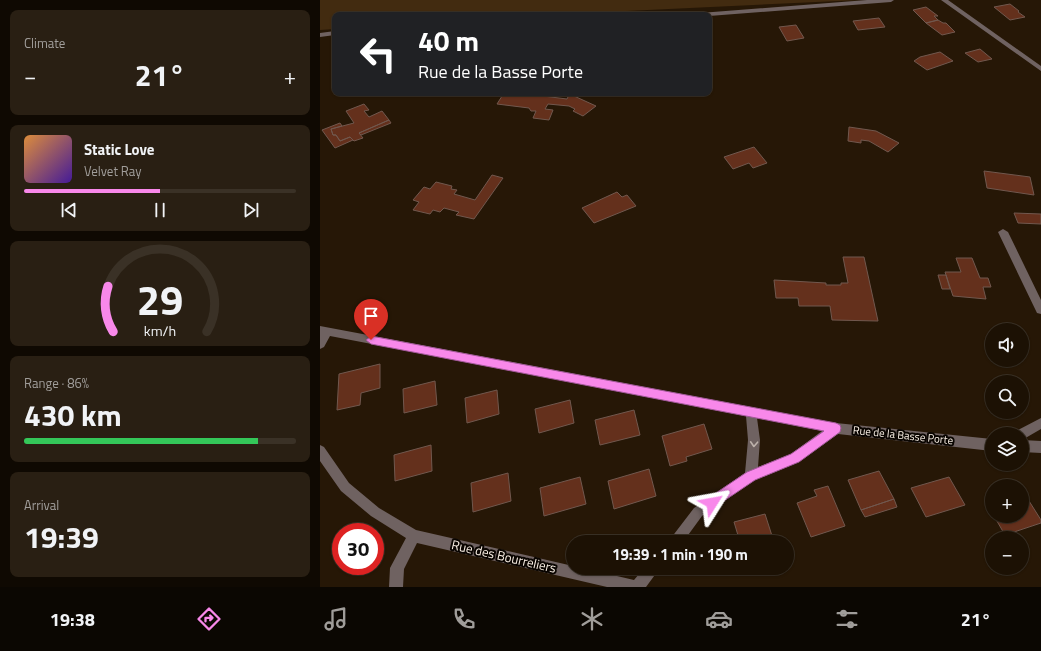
<!DOCTYPE html>
<html lang="en">
<head>
<meta charset="utf-8">
<style>
	:root { --surface:#1c1104; --page:#291f13; --text:#f1f3f6; --muted:#a09d9a; --line:#3a3126; --accent:#f888ea }
	body { margin:0; font-family:"Titillium Web",sans-serif; background:var(--page); color:var(--text); height:100vh; display:flex; flex-direction:column; font-size:15px; white-space:nowrap }
	* { box-sizing:border-box; margin:0 }
	p { font-size:13px; color:var(--muted) }
	.icon { flex:none; width:22px; height:22px; fill:none; stroke:currentColor; stroke-width:2; stroke-linecap:round; stroke-linejoin:round }
	.map { position:relative; flex:1; overflow:hidden }
	.details { display:flex; flex-direction:column; gap:10px; padding:10px; background:#0f0902; width:320px }
	.details>* { flex:none }
	.top-card { position:absolute; left:12px; top:12px; width:380px; height:84px; border-radius:8px; box-shadow:0 1px 3px #0004,0 0 0 1px var(--line); background:#202124; color:#fff; overflow:hidden }
	.controls { position:absolute; left:665px; top:323px; display:grid; gap:8px }
	.controls a { display:grid; place-items:center; width:44px; height:44px; border-radius:50%; background:var(--surface); box-shadow:0 1px 3px #0004,0 0 0 1px var(--line); font-size:20px }
	.speed { position:absolute; left:12px; top:523px; display:flex; gap:8px; font-size:20px; font-weight:700; text-align:center }
	.speed>* { display:grid; place-content:center; width:52px; height:52px; border-radius:50%; background:var(--surface); box-shadow:0 1px 3px #0004,0 0 0 1px var(--line); line-height:1 }
	.speed .limit { border:6px solid #d22; background:#fff; color:#111 }
	.pin { position:absolute; display:grid; place-items:center; width:34px; height:34px; color:#fff; margin:-41px -17px; border-radius:50% 50% 50% 0; rotate:-45deg; box-shadow:0 0 4px #0007 }
	.pin .icon { rotate:45deg }
	.me { position:absolute; width:44px; margin:-22px; rotate:56deg; stroke-linejoin:round; filter:drop-shadow(0 0 3px #0008) }
	.turn { display:flex; align-items:center; gap:14px; height:84px; padding:0 20px; font-size:18px }
	.turn .icon { width:52px; height:52px; stroke-width:2.5 }
	.turn b { display:block; font-size:28px; line-height:34px }
	.big { font-size:30px; font-weight:700; line-height:1.1 }
	.details .widget { flex:1; display:flex; flex-direction:column; justify-content:center; gap:6px; min-width:0; padding:0 14px; border-radius:8px; background:var(--page) }
	.details .dial { align-items:center; gap:0 }
	.dial svg { height:104px; overflow:visible; fill:none; stroke:var(--line); stroke-width:7; stroke-linecap:round; text-anchor:middle }
	.dial text { fill:var(--text); stroke:none }
	.song { display:flex; align-items:center; gap:12px }
	.cover { width:48px; height:48px; border-radius:6px; background:linear-gradient(135deg,hsl(30 70% 55%),hsl(260 70% 35%)) }
	.played { height:4px; border-radius:2px; background:linear-gradient(90deg,var(--accent) 50%,var(--line) 50%) }
	.keys { display:flex; justify-content:space-around; direction:ltr }
	.heat { display:flex; justify-content:space-between; align-items:center; font-size:22px; direction:ltr }
	.charge { height:6px; border-radius:3px; background:linear-gradient(90deg,#34c759 86%,var(--line) 0) }
	.trip { position:absolute; left:246px; top:535px; width:228px; height:40px; border-radius:20px; background:var(--surface); box-shadow:0 1px 3px #0004,0 0 0 1px var(--line); font-weight:700; line-height:40px; text-align:center }
	.dock { display:flex; height:64px; justify-content:space-around; align-items:center; background:#0b0702; color:var(--muted) }
	.dock .icon { width:28px; height:28px }
	.dock .current { color:var(--accent) }
	.dock b { font-size:18px; color:var(--text) }
	main { display:flex; flex:1; min-height:0 }
	.map>svg:first-child { display:block }
	.green { fill:#422b10 }
	.building { fill:#64301c; stroke:#71584e }
	.lines { fill:none; stroke-linecap:round; stroke-linejoin:round }
	.minor { fill:#6f6261; fill-rule:evenodd }
	.oneway { stroke:#bdb2ab }
	.route { fill:#f888ea; stroke:#a15898 }
	.labels { text-anchor:middle; stroke-width:4; stroke-linejoin:round; paint-order:stroke }
	.street-label { font-size:11px; fill:#fdf3e8; stroke:#0a0501 }
	.near-street-label { font-size:13px; fill:#fdf3e8; stroke:#0a0501 }
</style>
</head>
<body>
<main>
<section class="details">
<div class="widget"><p>Climate</p>
<div class="heat"><a>−</a><b class="big">21°</b><a>+</a></div>
</div>
<div class="widget">
<div class="song"><i class="cover"></i><div><b>Static Love</b><p>Velvet Ray</p></div></div>
<div class="played"></div>
<div class="keys"><svg class="icon" aria-label="previous" viewBox="0 0 24 24"><path d="M18 5L8 12l10 7zM5 5v14"/></svg><svg class="icon" aria-label="pause" viewBox="0 0 24 24"><path d="M8 5v14M16 5v14"/></svg><svg class="icon" aria-label="next" viewBox="0 0 24 24"><path d="M6 5l10 7-10 7zM19 5v14"/></svg></div>
</div>
<div class="widget dial"><svg viewBox="0 0 100 80">
<path d="M14 69A42 42 0 1 1 86 69"/>
<path d="M14 69A42 42 0 0 1 10 34" stroke="#f888ea"/>
<text x="50" y="56" font-size="32" font-weight="700">29</text>
<text x="50" y="72" font-size="11">km/h</text>
</svg></div>
<div class="widget"><p>Range · 86%</p><b class="big">430 km</b><div class="charge"></div></div>
<div class="widget"><p>Arrival</p><b class="big">19:39</b></div>
</section>
<div class="map">
<svg width="721" height="587" viewBox="0 0 721 587">
	<rect width="100%" height="100%" fill="#261706"/>
	<path class="green" d="M0 0H540L222 15H15V29L0 30Z"/>
	<path class="building" d="M690 4 699 11 698 12 705 17 690 20 674 7Z
		M606 7 618 16H614L618 20 606 23 593 10Z
		M559 18 565 27 538 30 533 21Z
		M618 20 623 23H626L635 32 622 35 606 23Z
		M476 25 484 38 467 41 459 27Z
		M660 49 672 59 658 62 645 53Z
		M620 52 633 61 607 70 594 61 600 57Z
		M184 93H224L223 96 247 99 249 95 254 96 276 106 263 116 253 111 255 109 249 106 228 104 225 109 233 110 229 120 213 118 216 111H211L209 108 177 104Z
		M44 104 49 110 44 111 49 117 62 111 69 120 39 133 43 138 34 141 30 137 20 141 16 135H13L11 129 34 123 26 111Z
		M69 120 71 123 41 135 39 133Z
		M20 123 22 126 11 129 13 135H16L20 141 30 137 33 140 15 148 2 130Z
		M529 127 556 131 579 143 568 152 549 141 541 140V143L528 141Z
		M434 147 447 163 433 168 429 163 413 169 404 157Z
		M664 171 710 177 714 195 667 188Z
		M172 175 183 178 154 219 136 215 139 212 124 208 120 212 113 210 110 214 93 210 99 202 93 200 104 187 110 189 116 182 132 186 131 189 137 190 134 194 155 200Z
		M297 192 302 197 307 195 316 206 274 223 262 208Z
		M694 213 721 214V224L698 223Z
		M523 257H544L558 321 512 320 510 306H479L478 298H456L454 280 506 283V285H521V283H528Z
		M636 258H652L660 278H668L671 287H663L666 299 633 296 625 272H641Z
		M618 275H626L630 289H622Z
		M60 364V388L41 393 40 405 17 410 19 374Z
		M115 381 117 405 84 413 83 389Z
		M177 390 179 414 147 423 145 398Z
		M250 400 254 423 219 433 215 409Z
		M314 410 320 435 280 445 275 420Z
		M384 424 392 449 366 457 367 461 350 466 342 436Z
		M111 445 112 471 75 481 74 455Z
		M329 469 336 496 294 509 288 481Z
		M559 471 574 499 541 510 528 480Z
		M188 473 191 501 153 512 151 483Z
		M260 477 266 504 224 516 220 488Z
		M629 477 645 505 606 517 591 488Z
		M508 486 525 526 491 537 477 503 497 496 494 490Z
		M704 493 721 520V523L685 535 674 516H702V494Z
		M574 499 577 507 545 517 541 510Z
		M445 514 454 542H420L414 522Z"/>
	<g class="lines">
		<path class="minor" d="M547 0H574L571 2 389 16V15H377L380 13Z
			M621 0H628L721 66V71Z
			M15 31V35L0 37V33Z
			M683 229 688 232 721 300V314L717 313 678 232Z
			M0 326 516 423 672 439V451L518 434 479 462 435 480 382 516 363 542H348L374 508 425 473 428 440 426 416 10 336 4 347 0 349ZM437 418 502 431 471 454 438 467 440 440Z
			M721 418V429L702 440V434H696L698 430Z
			M702 440 721 441V453L702 452Z
			M0 445 4 447 29 483 59 508 96 530 253 566V568H263L314 580 324 568H340L326 587H287L97 543 84 569 83 587H69L70 568 86 538 51 516 21 491 0 461Z"/>
	</g>
	<defs><path id="oneway-chevron" d="M-2-3.5L2.5 0L-2 3.5" fill="none" stroke-width="1.6" stroke-linecap="round" stroke-linejoin="round"/></defs>
	<use class="oneway" href="#oneway-chevron" transform="translate(434 444) rotate(93)"/>
	<path class="route" d="M51 336 516 423 520 425 521 428 520 432 479 462 435 480 392 509 387 507 386 503 387 499 427 472 471 454 504 431 51 344 46 340Z"/>
	<g class="labels">
		<g class="street-label">
			<text transform="translate(583 435) rotate(6)" y="4">Rue de la Basse Porte</text>
		</g>
		<g class="near-street-label">
			<text transform="translate(184 556) rotate(13)" y="5">Rue des Bourreliers</text>
		</g>
	</g>
</svg>
<div class="controls">
<a><svg class="icon" aria-label="sound" viewBox="0 0 24 24"><path d="M4 9h4l5-4v14l-5-4H4zM17 9q2 3 0 6"/></svg></a>
<a><svg class="icon" aria-label="search" viewBox="0 0 24 24"><circle cx="10" cy="10" r="6"/><path d="M15 15l6 6"/></svg></a>
<a><svg class="icon" aria-label="layers" viewBox="0 0 24 24"><path d="M12 4l9 5-9 5-9-5zM3 14l9 5 9-5"/></svg></a>
<a>+</a>
<a>−</a>
</div>
<div class="speed"><div class="limit">30</div></div>
<div class="pin" style="left:51px;top:340px;background:#d93025"><svg class="icon" aria-label="arrive" viewBox="0 0 24 24"><path d="M6 21V4h12l-3 4 3 4H6"/></svg></div>
<svg class="me" style="left:392px;top:503px" viewBox="-20 -20 40 40"><path d="M0-17L14 15 0 8-14 15z" fill="#f888ea" stroke="#fff" stroke-width="4"/></svg>
<div class="trip">19:39 · 1 min · 190 m</div>
<div class="top-card">
<div class="turn"><svg class="icon" aria-label="left" viewBox="0 0 24 24"><path d="M17 20v-9H6M10 6l-5 5 5 5"/></svg><div><b>40 m</b>Rue de la Basse Porte</div></div>
</div>
</div>
</main>
<nav class="dock">
<b>19:38</b>
<svg class="icon current" aria-label="directions" viewBox="0 0 24 24"><path d="M12 3l9 9-9 9-9-9zM9 14v-3h6M13 9l2 2-2 2"/></svg>
<svg class="icon" aria-label="music" viewBox="0 0 24 24"><path d="M9 18V5l10-2v13"/><circle cx="6" cy="18" r="3"/><circle cx="16" cy="16" r="3"/></svg>
<svg class="icon" aria-label="phone" viewBox="0 0 24 24"><path d="M5 4h4l2 5-3 2q2 4 5 5l2-3 5 2v4C11 20 4 13 5 4z"/></svg>
<svg class="icon" aria-label="climate" viewBox="0 0 24 24"><path d="M12 3v18M4 7l16 10M4 17L20 7"/></svg>
<svg class="icon" aria-label="car" viewBox="0 0 24 24"><path d="M5 17H2v-5l4-1 3-4h7l3 4 3 1v5h-3M9 17h6M6 11h13"/><circle cx="7" cy="17" r="2"/><circle cx="17" cy="17" r="2"/></svg>
<svg class="icon" aria-label="filters" viewBox="0 0 24 24"><path d="M4 7h16M4 17h16"/><circle cx="9" cy="7" r="2"/><circle cx="15" cy="17" r="2"/></svg>
<b>21°</b>
</nav>
</body>
</html>
